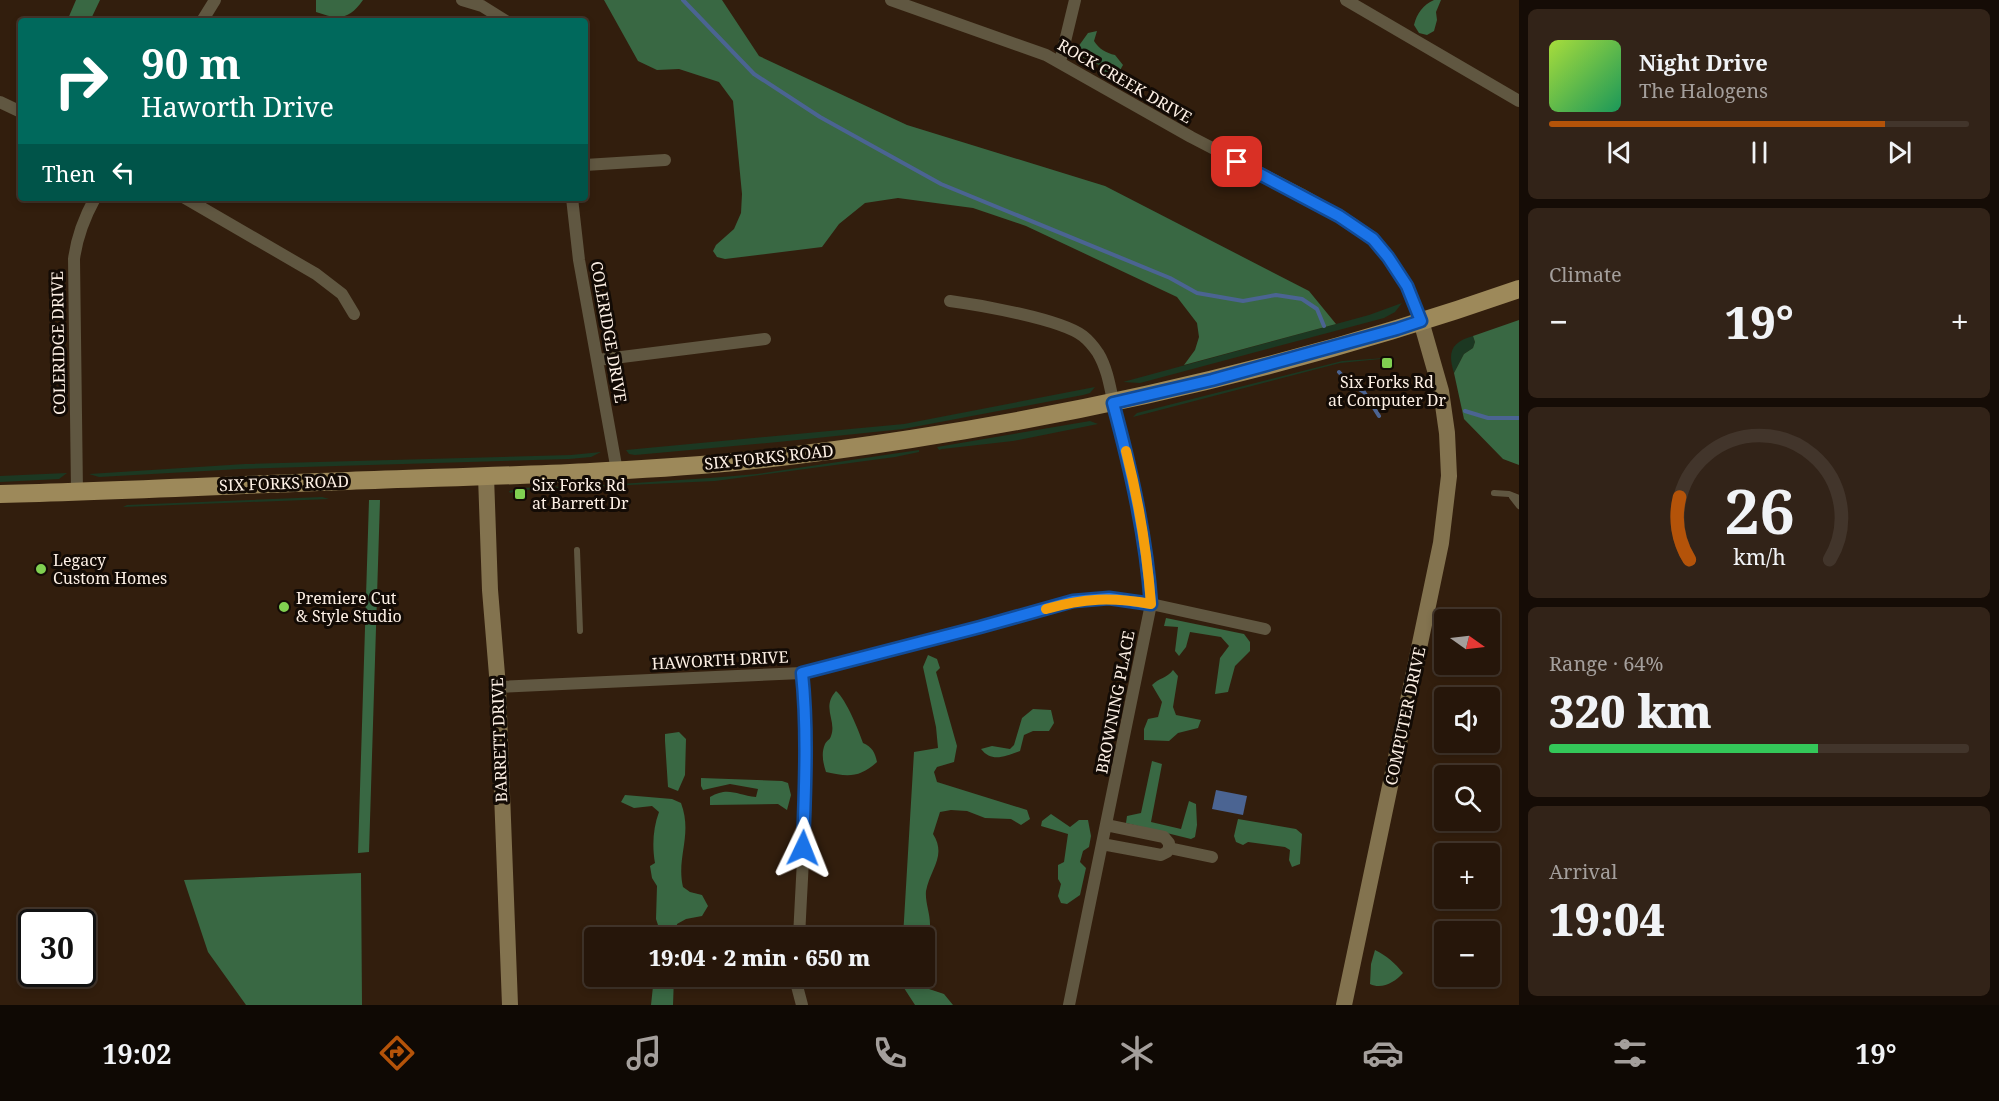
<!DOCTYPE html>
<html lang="en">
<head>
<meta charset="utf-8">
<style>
	:root { --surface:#26160a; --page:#322318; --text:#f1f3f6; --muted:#a49f9c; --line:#42352b; --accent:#b45309 }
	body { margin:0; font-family:"Noto Serif",serif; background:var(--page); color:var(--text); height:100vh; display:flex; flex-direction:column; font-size:22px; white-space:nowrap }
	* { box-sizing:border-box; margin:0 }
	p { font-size:20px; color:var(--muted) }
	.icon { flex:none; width:33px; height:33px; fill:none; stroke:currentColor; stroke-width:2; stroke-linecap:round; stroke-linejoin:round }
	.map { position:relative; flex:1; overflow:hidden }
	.side { display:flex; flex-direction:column; gap:9px; padding:9px; background:#150c06; width:480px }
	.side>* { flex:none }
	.top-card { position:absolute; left:18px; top:18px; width:570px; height:183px; border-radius:6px; box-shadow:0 3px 9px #0003,0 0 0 2px var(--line); background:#00695c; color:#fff; overflow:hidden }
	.needle { width:39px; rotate:104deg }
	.fabs { position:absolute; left:1434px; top:609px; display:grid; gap:12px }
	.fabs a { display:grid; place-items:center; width:66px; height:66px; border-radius:6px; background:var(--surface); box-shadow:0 3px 9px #0003,0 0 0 2px var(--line); font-size:30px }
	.speed { position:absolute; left:18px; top:909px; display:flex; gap:12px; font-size:30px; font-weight:700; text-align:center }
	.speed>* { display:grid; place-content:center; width:78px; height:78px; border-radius:50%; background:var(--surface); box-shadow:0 3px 9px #0003,0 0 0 2px var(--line); line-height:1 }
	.speed .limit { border:3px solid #111; border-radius:9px; background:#fff; color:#111 }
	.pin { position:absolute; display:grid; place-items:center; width:51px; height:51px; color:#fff; margin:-26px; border-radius:12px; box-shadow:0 3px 9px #0006 }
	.me { position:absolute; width:66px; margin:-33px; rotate:2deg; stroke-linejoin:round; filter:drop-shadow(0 0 4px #0008) }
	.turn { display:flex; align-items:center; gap:21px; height:126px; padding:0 24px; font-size:27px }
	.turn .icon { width:78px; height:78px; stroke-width:2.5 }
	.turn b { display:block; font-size:42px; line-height:51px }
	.then { display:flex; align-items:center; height:57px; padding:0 24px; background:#0003; gap:12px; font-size:22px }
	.big { font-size:45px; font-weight:800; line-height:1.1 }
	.side .tile { flex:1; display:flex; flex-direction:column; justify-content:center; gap:9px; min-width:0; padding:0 21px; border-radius:9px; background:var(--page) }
	.side .dial { align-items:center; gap:0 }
	.dial svg { height:156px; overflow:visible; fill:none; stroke:var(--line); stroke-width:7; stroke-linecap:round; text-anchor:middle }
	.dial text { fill:var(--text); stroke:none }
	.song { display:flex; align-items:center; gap:18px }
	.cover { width:72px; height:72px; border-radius:9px; background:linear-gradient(135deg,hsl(80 70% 55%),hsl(150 70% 35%)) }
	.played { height:6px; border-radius:3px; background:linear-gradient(90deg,var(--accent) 80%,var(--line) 80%) }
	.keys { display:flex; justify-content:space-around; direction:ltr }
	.heat { display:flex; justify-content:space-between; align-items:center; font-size:33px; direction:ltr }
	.charge { height:9px; border-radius:4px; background:linear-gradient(90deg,#34c759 64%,var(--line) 0) }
	.trip { position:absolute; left:584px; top:927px; width:351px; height:60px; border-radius:6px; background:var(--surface); box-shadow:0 3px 9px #0003,0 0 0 2px var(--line); font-weight:800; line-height:60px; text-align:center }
	.tabs { display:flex; height:96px; justify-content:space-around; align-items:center; background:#0f0904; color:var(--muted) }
	.tabs .icon { width:42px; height:42px }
	.tabs .selected { color:var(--accent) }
	.tabs b { font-size:27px; color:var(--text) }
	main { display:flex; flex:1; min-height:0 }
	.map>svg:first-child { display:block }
	.green { fill:#1c3822 }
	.forest { fill:#396843 }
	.water { fill:#4b6492 }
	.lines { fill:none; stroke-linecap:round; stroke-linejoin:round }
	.stream { stroke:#4b6492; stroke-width:4 }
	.lane { stroke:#605741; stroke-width:6 }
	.street { stroke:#605741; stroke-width:12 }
	.secondary { stroke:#83734f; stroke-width:16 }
	.primary { stroke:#9d895a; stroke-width:18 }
	.route-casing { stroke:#114b97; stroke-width:15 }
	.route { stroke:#1a73e8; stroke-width:10 }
	.slow { stroke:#f59e0b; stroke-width:10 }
	.poi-dot { fill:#80d051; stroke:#130b05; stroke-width:2 }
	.labels { text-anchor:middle; stroke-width:6; stroke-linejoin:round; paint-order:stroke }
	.street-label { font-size:16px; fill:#fdf0e5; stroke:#130b05 }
	.poi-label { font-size:16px; fill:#fdf0e5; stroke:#130b05; text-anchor:start }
</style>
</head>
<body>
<main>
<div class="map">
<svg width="1519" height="1005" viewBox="0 0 1519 1005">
	<rect width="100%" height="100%" fill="#321e0d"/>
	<path class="green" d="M1402 303 1395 312 1384 318 1140 383 1123 382 1369 315Z
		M1473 336 1475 342 1473 348 1464 354 1454 373C1447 351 1452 342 1473 336Z
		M1400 357 1340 363 1133 417 1137 413 1342 361Z
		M1095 387 1090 393 1083 395 903 429 778 442 635 455 629 454 626 450 904 424Z
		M1090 421 1098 424 1013 441 942 449 939 450 937 447Z
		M919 450V452L895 457 715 481 521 490 510 493 509 491 521 488 605 485 710 478 757 474Z
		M601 452 591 457 569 459 240 469 99 477 89 474 245 464 571 455Z
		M67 473 59 479 0 482V476Z
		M322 497 329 499 123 507 127 505Z"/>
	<path class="forest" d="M76 0H100L90 21H67Z
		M316 0H363C349 20 339 20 316 12Z
		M604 0H722L759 56 907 125 1105 186 1309 291 1336 324 1184 365 1195 350 1199 337 1197 323 1177 297 1026 226 973 208 898 198 865 203 839 224 822 247 725 259 717 257 713 251 716 245 734 229 741 213 742 194 733 101 719 82 679 69 657 70 638 61Z
		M1434 0H1441L1436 12 1437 20 1434 31 1427 35 1419 33 1414 25C1417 13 1423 5 1434 0Z
		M1097 31 1094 41C1099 49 1106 53 1115 55L1123 65 1115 79 1098 70 1099 65 1084 58 1075 57 1073 54 1088 33Z
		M1519 320V465L1503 459 1464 419 1454 373 1464 354 1473 348 1475 342 1473 336Z
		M369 500H380L369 852 358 853Z
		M1166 618 1244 634 1250 642V651L1235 666 1228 692 1215 694 1220 658 1229 646 1221 637 1190 632 1186 647 1179 656 1175 651 1178 627 1164 626Z
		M928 655 937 659 940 668 936 672 957 746 954 762 937 767 934 772 937 782 1027 810 1030 819 1021 825 1011 819 985 818 967 811 951 810 940 812 933 834C947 856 930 869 926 891 925 902 930 913 930 924 930 940 926 958 924 975V938L903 937 914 752 938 748 936 727 923 667Z
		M1173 670 1178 676 1173 707 1176 715 1201 720 1198 728 1178 733 1169 741 1144 740V729L1148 719 1158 717 1162 702 1152 685C1159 678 1167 678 1173 670Z
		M836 691C846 699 859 731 863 743 872 747 875 752 877 762 859 778 848 777 826 772 823 763 821 753 825 744 827 740 830 740 831 736 837 720 821 708 836 691Z
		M1033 709 1051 710 1054 723 1049 731H1033L1024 735 1020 751C1005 756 992 763 981 749L992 746 1010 749 1014 745 1022 718Z
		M679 732 686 739 685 775 678 791 668 787 665 741V734Z
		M1152 761 1162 764 1151 822 1181 829 1189 801 1196 804 1197 825 1195 837 1191 839 1126 823 1127 816 1141 813Z
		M701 778 782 781 788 783 791 795 787 810 778 804 710 805V797C728 786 737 795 756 797L758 789 730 784 703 790 701 786Z
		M625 795 672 799 681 803C693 835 676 857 683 887L690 892 702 895 708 906 702 916 686 919 677 924 676 937H662L656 919 657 886 652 878 650 866 655 863C652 846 653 828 659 812L652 806 634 808 621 802Z
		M1051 814 1070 827 1079 820H1088L1091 836 1089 847 1083 851 1080 862 1086 868 1080 895 1067 904 1061 903 1058 896 1061 884 1058 879V865L1064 862 1068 834 1041 826 1042 821Z
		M1238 819 1296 829 1302 834 1300 864 1292 867 1289 860 1290 850 1285 847 1248 842 1243 845 1236 842 1234 836Z
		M361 873 362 1005H246L208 952 184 880Z
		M1375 950C1387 956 1395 963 1403 973 1395 982 1382 990 1370 984L1371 964Z
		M654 977H674L673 1005H651Z
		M902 977H924L926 988 944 994 953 1005H915L904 988Z"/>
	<path class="water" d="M1216 790 1247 796 1243 815 1212 809Z"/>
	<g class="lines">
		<path class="stream" d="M683 0 754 74 820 117 941 184 1170 278 1197 293 1243 301 1276 295 1302 299 1317 309 1324 326
			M1339 372 1348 382 1364 392 1379 416
			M1465 411 1488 418H1519"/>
		<path class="lane" d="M1494 493 1509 494 1519 498
			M1512 497 1519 506
			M577 550 580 631
			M782 935 799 936"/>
		<path class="street" d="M462 0 482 6 506 21
			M891 0 1046 55 1191 137 1301 194 1353 224 1373 239 1388 257 1407 286 1421 321
			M1346 0 1519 101
			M202 21 215 0
			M1060 62 1075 0
			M0 102 21 112
			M585 165 665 160
			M185 198 316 274 342 294 354 314
			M572 198 579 260 617 471
			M950 301C980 305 1061 319 1083 336 1088 340 1094 347 1098 353 1109 371 1111 395 1116 414 1133 477 1147 539 1151 604L1069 1005
			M598 360 765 339
			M77 492 74 259C77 236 84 218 95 198
			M498 687 802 673 980 627 1073 601 1109 598 1151 604 1265 629
			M1106 825 1164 837 1169 843V848
			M1102 844 1161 855 1167 852 1169 848
			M1169 848 1212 857
			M799 938C803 849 811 760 802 673
			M798 976 797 986 802 1005"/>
		<path class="secondary" d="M486 476 490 590 498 687 510 1005
			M1344 1005 1431 591 1441 543 1449 476 1447 433 1441 391 1421 321"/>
		<path class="primary" d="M0 494C116 491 232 485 348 481 477 476 606 474 735 462 794 456 853 448 911 439 1118 407 1322 358 1519 289"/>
	</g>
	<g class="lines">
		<g class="route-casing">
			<path id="route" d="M803 848C805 789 808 731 802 673L980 627 1073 601 1109 598 1151 604C1146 535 1131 470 1113 403L1212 380 1397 329 1421 321 1407 286 1388 257 1373 239 1339 216 1237 162"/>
		</g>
		<use href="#route" class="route"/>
		<path class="slow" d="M1046 609C1084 598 1112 597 1151 604 1147 552 1139 502 1126 451"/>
	</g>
	<g class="poi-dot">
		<rect x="1381" y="357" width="12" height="12" rx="3"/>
		<rect x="514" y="488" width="12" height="12" rx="3"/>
		<circle cx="41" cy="569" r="6"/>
		<circle cx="284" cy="607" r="6"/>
	</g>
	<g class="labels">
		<g class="street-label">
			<text transform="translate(1125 81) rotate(30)" y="6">ROCK CREEK DRIVE</text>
			<text transform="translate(609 332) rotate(80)" y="6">COLERIDGE DRIVE</text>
			<text transform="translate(58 343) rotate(-91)" y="6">COLERIDGE DRIVE</text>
			<text transform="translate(769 457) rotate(-6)" y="6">SIX FORKS ROAD</text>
			<text transform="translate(284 483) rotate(-2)" y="6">SIX FORKS ROAD</text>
			<text transform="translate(720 660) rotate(-3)" y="6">HAWORTH DRIVE</text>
			<text transform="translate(1115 702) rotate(-79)" y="6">BROWNING PLACE</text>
			<text transform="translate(1405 716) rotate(-78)" y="6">COMPUTER DRIVE</text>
			<text transform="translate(499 740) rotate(-92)" y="6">BARRETT DRIVE</text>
		</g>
		<g class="poi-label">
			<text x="1387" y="388" text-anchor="middle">Six Forks Rd<tspan x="1387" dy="18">at Computer Dr</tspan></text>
			<text x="532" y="491">Six Forks Rd<tspan x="532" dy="18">at Barrett Dr</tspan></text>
			<text x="53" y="566">Legacy<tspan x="53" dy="18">Custom Homes</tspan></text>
			<text x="296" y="604">Premiere Cut<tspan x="296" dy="18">&amp; Style Studio</tspan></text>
		</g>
	</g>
</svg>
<div class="fabs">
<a><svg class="needle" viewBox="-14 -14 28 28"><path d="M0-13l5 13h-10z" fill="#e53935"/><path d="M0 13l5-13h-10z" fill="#a49f9c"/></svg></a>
<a><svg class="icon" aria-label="sound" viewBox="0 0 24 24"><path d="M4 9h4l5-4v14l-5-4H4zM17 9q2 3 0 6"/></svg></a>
<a><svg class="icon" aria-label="search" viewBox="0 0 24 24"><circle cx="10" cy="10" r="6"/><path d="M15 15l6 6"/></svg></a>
<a>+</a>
<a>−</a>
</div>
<div class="speed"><div class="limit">30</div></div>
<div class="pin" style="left:1237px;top:162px;background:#d93025"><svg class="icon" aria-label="arrive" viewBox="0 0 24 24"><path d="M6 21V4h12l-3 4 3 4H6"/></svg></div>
<svg class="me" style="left:803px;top:848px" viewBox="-20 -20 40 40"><path d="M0-17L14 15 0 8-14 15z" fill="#1a73e8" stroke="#fff" stroke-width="4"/></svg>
<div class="trip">19:04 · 2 min · 650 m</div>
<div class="top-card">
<div class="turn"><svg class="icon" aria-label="right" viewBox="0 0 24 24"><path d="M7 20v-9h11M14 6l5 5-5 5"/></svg><div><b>90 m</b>Haworth Drive</div></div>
<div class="then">Then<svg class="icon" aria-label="left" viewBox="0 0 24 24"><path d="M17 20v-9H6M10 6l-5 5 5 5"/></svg></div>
</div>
</div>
<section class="side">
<div class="tile">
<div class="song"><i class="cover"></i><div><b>Night Drive</b><p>The Halogens</p></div></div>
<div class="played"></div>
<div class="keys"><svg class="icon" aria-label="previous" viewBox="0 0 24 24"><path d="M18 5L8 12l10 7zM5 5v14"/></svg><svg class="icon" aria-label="pause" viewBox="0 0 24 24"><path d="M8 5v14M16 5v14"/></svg><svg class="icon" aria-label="next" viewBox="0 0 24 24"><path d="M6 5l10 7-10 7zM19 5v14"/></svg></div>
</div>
<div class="tile"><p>Climate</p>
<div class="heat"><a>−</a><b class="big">19°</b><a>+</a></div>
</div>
<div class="tile dial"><svg viewBox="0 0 100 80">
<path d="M14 69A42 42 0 1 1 86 69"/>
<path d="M14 69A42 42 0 0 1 9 37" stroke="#b45309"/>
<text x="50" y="56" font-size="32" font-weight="700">26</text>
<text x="50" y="72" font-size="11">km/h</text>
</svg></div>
<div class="tile"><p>Range · 64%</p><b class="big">320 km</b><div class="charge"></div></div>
<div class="tile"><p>Arrival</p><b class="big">19:04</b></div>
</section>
</main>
<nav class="tabs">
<b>19:02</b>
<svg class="icon selected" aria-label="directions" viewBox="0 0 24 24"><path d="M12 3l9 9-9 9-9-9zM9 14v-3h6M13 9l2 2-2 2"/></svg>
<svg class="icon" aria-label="music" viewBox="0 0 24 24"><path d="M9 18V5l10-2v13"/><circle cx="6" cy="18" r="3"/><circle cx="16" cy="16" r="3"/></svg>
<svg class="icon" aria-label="phone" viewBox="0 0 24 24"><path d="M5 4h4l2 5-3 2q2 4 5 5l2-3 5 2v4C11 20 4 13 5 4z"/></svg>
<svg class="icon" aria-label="climate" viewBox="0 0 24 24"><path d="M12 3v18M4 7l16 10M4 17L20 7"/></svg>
<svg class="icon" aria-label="car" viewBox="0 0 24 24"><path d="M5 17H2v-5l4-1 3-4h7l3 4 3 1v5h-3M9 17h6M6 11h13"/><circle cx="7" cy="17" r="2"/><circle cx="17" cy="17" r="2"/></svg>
<svg class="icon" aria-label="filters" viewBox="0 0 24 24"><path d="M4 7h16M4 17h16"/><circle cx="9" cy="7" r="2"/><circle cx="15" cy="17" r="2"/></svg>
<b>19°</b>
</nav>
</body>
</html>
